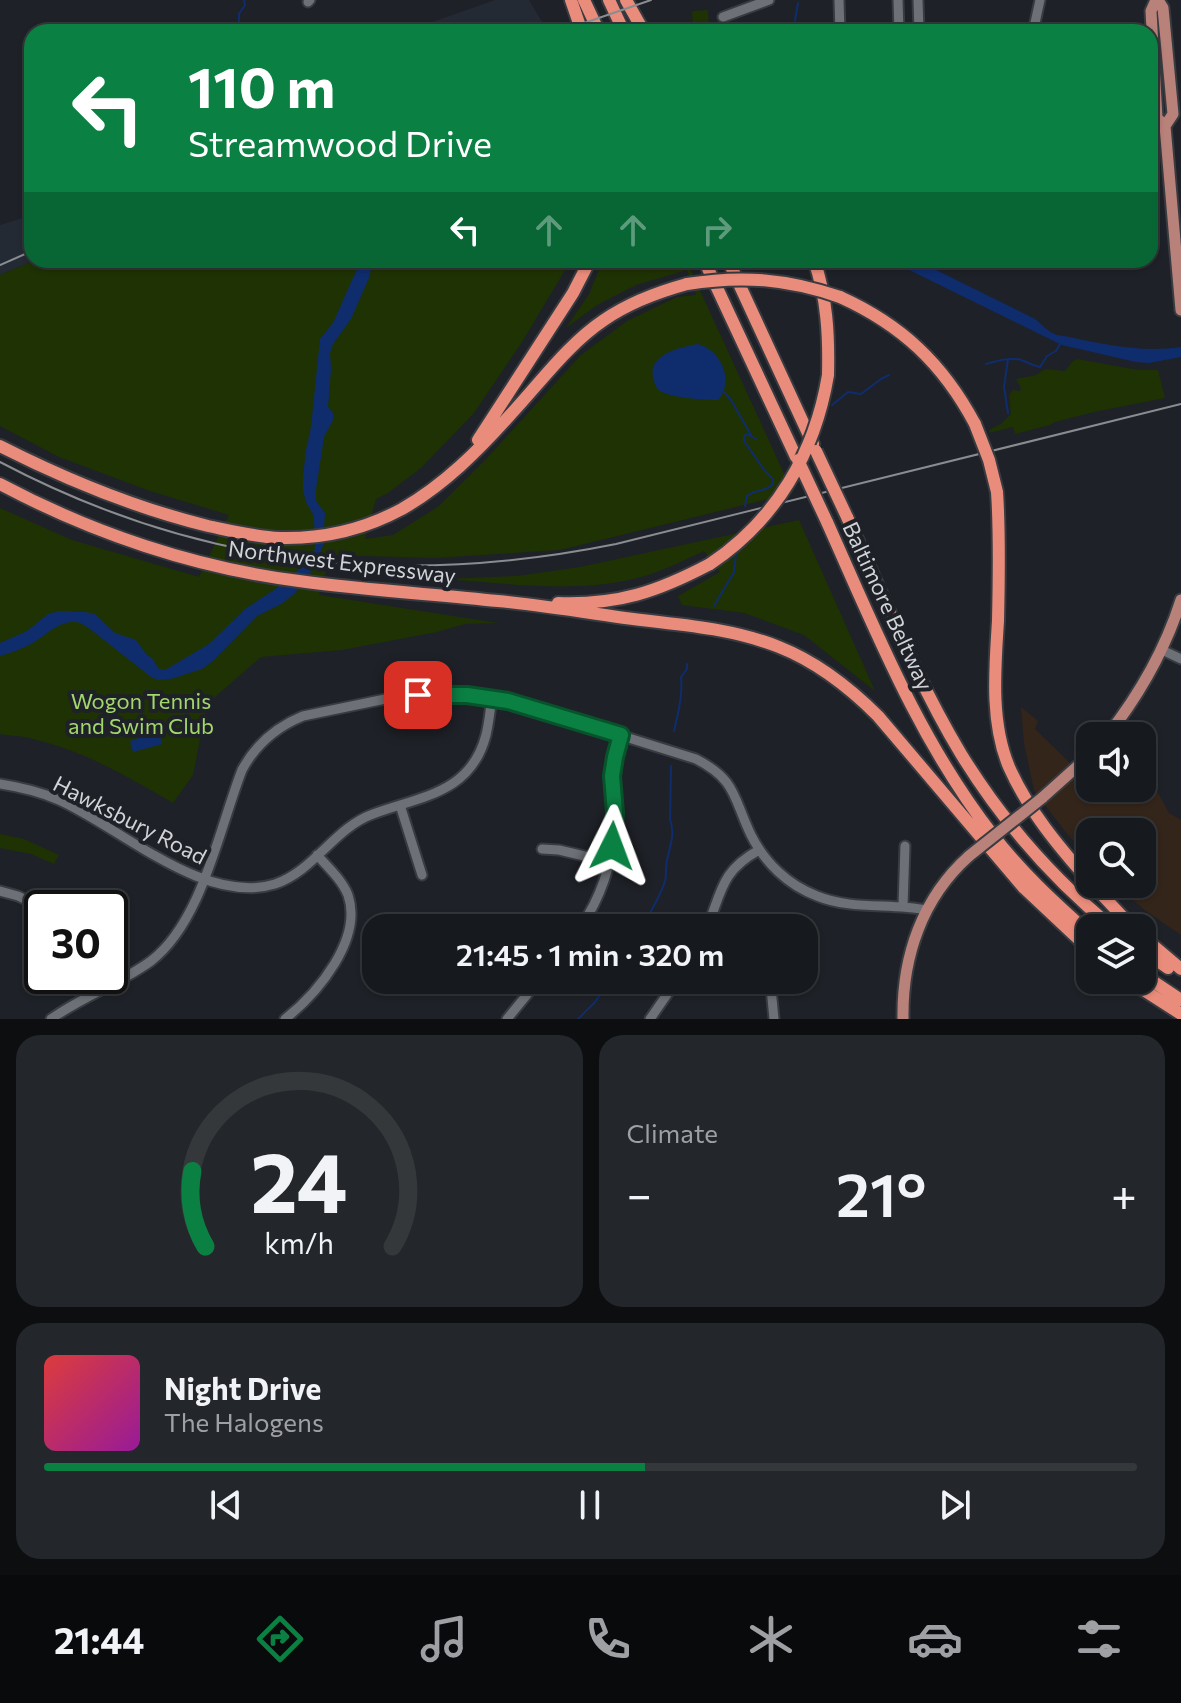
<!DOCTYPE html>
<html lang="en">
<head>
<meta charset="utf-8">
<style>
	:root { --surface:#16191d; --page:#23262a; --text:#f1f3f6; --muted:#9ea0a4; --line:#35383b; --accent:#0b8043 }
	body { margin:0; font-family:Commissioner,sans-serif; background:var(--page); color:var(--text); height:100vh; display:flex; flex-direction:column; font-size:30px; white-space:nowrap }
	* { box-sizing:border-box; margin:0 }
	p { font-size:26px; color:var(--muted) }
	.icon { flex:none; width:44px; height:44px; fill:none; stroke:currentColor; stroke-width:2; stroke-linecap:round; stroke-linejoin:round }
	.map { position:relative; height:1019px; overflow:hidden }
	.side { display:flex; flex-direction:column; gap:16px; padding:16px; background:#0c0e10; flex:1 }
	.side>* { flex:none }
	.banner { position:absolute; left:24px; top:24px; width:1134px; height:244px; border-radius:24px; box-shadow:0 2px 6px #0004,0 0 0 2px var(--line); background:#0b8043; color:#fff; overflow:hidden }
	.tools { position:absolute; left:1076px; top:722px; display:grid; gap:16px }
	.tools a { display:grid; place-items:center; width:80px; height:80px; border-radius:16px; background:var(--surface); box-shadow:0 2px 6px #0004,0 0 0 2px var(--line); font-size:40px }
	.speed { position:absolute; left:24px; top:890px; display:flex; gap:16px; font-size:40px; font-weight:700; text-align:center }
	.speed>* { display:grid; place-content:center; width:104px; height:104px; border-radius:50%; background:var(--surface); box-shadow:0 2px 6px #0004,0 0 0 2px var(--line); line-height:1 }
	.speed .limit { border:4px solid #111; border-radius:12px; background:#fff; color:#111 }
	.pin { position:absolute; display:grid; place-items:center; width:68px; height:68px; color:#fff; margin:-34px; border-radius:16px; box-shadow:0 4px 12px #0006 }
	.me { position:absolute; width:88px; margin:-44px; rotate:3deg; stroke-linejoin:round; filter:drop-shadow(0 0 6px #0008) }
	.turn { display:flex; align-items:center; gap:28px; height:168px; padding:0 32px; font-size:36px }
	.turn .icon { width:104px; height:104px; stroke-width:2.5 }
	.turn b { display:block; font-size:56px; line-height:68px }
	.lanes { display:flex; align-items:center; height:76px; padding:0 32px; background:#0003; justify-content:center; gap:40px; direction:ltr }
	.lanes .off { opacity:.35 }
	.big { font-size:60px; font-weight:600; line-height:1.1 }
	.side .tile { flex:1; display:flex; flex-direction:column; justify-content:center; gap:12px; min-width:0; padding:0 28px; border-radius:24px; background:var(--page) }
	.side .dial { align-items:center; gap:0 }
	.dial svg { height:208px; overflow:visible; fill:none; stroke:var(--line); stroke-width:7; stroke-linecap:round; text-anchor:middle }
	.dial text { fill:var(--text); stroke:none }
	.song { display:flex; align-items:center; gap:24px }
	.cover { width:96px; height:96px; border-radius:12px; background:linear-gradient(135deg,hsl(0 70% 55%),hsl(300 70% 35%)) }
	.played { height:8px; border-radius:4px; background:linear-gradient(90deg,var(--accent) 55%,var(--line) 55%) }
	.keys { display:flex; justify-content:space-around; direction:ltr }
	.heat { display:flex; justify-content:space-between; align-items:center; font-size:44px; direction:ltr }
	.side .tiles { flex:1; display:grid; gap:16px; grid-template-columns:1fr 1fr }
	.tile:last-child { grid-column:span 2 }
	.trip { position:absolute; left:362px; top:914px; width:456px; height:80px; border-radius:24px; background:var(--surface); box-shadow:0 2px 6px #0004,0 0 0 2px var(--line); font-weight:600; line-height:80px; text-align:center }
	.tabs { display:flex; height:128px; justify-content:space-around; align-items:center; background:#090a0c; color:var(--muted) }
	.tabs .icon { width:56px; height:56px }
	.tabs .on { color:var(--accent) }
	.tabs b { font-size:36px; color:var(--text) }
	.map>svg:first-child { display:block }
	.built { fill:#242a34 }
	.education { fill:#34251a }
	.green { fill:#1f3204 }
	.water { fill:#0f2d6d }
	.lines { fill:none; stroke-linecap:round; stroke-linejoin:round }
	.stream { stroke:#0f2d6d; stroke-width:2 }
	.minor-casing { stroke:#383b40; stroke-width:13 }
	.major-casing { stroke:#383b40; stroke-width:15 }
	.highway-casing { stroke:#383b40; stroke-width:16 }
	.minor { stroke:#6d7177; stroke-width:9 }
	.major { stroke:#b88179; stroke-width:11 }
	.highway { stroke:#ea8c7b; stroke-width:12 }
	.rail { stroke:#898c90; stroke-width:2 }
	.major-bridge-casing { stroke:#383b40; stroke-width:15; stroke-linecap:butt }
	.highway-bridge-casing { stroke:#383b40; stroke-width:16; stroke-linecap:butt }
	.major-bridge { stroke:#b88179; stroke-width:11 }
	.highway-bridge { stroke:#ea8c7b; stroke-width:12 }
	.route-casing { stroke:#07532c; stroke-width:20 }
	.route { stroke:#0b8043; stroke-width:14 }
	.labels { text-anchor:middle; stroke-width:8; stroke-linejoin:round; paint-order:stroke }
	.street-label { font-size:22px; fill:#d1d3d7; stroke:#1e2127 }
	.park-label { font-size:22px; fill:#a3d66b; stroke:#1e2127 }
</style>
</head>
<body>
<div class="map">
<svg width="1181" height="1019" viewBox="0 0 1181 1019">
	<rect width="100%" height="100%" fill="#1e2127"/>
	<path class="built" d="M495 0H529L548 32H404Z
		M32 215V260H35L0 275V225Z"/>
	<path class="education" d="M1021 707 1038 721 1035 729 1083 776 1090 770V788H1142V764L1169 813 1181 820V935L1146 911 1115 884H1142V832H1090V860L1064 830 1034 790 1024 743Z"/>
	<path class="green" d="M708 10 709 32H693L692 11Z
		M35 260H571L522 342 474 413 421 468 388 493 376 499 365 539 393 535 439 506 488 457 581 355 627 321 677 297 696 295 687 270 636 285 597 305 566 328 589 294 603 260H686L793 493 560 550 435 558 331 555 319 595 498 623 465 624 437 632 342 650 261 657 207 704 193 775 173 803C130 778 86 752 37 740 25 736 12 736 0 734V508L72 540 199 577 229 515 150 491 59 457 0 426V275Z
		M1077 359 1138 370H1158L1165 398 1094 412 1055 422 1050 425 1015 434 1013 427 989 433V430L1001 424 1011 414 1009 395 1013 390 1020 391 1021 388 1016 379 1036 375 1045 369 1065 371 1073 361Z
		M799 520 875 691 804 635 744 613 682 605 678 596 720 572 704 551C680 562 655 575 629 580 568 593 504 583 442 579L517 576 580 567Z
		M0 834 24 839 59 855 54 864 31 854 0 848Z"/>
	<path class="water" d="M361 260H373L369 278 351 319 333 344 330 353 331 369 328 407 333 413V420L324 437 316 489V501L325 513 323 545 316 564 307 578 295 593 283 603 257 616 213 661 202 669 171 679 158 680 151 677 90 629C85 626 79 621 72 622 56 623 44 637 31 644 21 649 11 653 0 656V643L27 631 48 614 59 611 85 612 95 614 115 633 136 640 147 655 152 658 159 669 165 670 209 644 245 609 274 590 307 563 313 554 315 548 314 516 306 502 303 490V476L306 450 311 427 320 339 333 323Z
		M889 260H916L1035 319C1045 327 1051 336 1064 336 1102 344 1142 353 1181 347V357L1149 363 1136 362 1062 345Z
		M698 344C721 350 735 381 718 400 705 400 674 398 662 392 656 389 654 383 653 377 648 354 681 347 698 344Z
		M146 723 149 735 159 732 162 744 133 752 130 741 139 738 136 726Z"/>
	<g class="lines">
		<path class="stream" d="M239 32V14L245 5 244 0
			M793 32 798 3
			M1008 359 1004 387 1008 413
			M986 364C997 361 1010 357 1021 360 1028 362 1033 366 1040 367L1047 356 1056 351 1061 342
			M724 392 731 400 751 435
			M832 405 848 392 861 394 881 379 889 375
			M745 506 747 496C757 488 764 493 773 484V479L765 471 744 441V436L747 434 756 439
			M714 606 734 572 736 553
			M674 731C678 714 683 694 681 677L687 669V664
			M643 928C649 912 660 898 665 881 667 873 665 864 668 856 671 841 675 835 670 819L671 766
			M578 1019 595 1002 610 980"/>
		<g class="minor-casing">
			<path id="minor" d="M839 0 840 32
				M898 0 899 32
				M918 0 919 32
				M308 2 310 0
				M723 17 769 0
				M1033 32 1040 0
				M1162 650 1181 659
				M0 784C20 787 40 792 59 800 120 827 204 906 275 884 314 871 334 828 373 814 422 796 471 793 486 735 489 723 490 710 492 698
				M400 805 422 875
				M542 849 559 850 610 862
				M0 891 18 896 43 908
				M903 906 905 846
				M580 928C600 899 613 863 614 828 615 811 612 795 612 778 612 763 617 749 621 735
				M707 928C722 891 721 871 759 850
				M767 980 771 988 774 1019
				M51 1019C83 996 121 983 151 961 202 922 219 829 242 770 256 744 276 727 303 716L395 697 444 694 467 695 520 704 696 759C737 780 733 798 751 835 765 863 788 885 817 896 851 910 890 903 926 910
				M285 1019C318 993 363 939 348 895 342 880 328 867 317 855
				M507 1019 539 980
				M650 1019 677 980"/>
		</g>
		<g class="major-casing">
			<path id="major" d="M1156 0 1151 11 1157 118 1165 126 1181 310
				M1158 0 1163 8 1173 114 1165 126
				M1107 736C1140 694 1165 650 1181 600
				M1042 798 1090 755
				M903 1019C902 957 922 898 969 856"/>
		</g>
		<g class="highway-casing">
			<path id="highway" d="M571 0 582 32
				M584 0 599 32
				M609 0 624 32
				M626 0 644 32
				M704 260 796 457
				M728 260 813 444
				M814 260C827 298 829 335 828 375
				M840 297C902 325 943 364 975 424
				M478 440 573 293 590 260
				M0 446C67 480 135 508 208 526 232 531 256 537 280 538 322 539 365 529 402 509 444 485 479 450 511 414 540 383 568 344 604 320 630 302 658 292 687 284
				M0 484C92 533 195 568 299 581 365 590 432 594 498 601 540 605 583 612 625 618 677 625 729 627 779 647 817 662 850 688 878 716L1024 888 1090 950
				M997 492C1000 535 999 578 998 621 995 668 990 722 1009 767 1028 810 1059 847 1090 882
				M847 517C883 596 916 679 961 754 1001 819 1054 880 1113 928
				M827 522C875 629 919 740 992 834 1020 871 1055 903 1090 934
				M558 603C618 605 657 592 710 564
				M1092 884 1133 928
				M1142 936 1181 969
				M1142 950 1168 968
				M1142 974 1181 1000
				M1128 980 1181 1014"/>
		</g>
		<use href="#minor" class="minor"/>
		<use href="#major" class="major"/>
		<use href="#highway" class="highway"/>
		<path class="rail" d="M558 32 651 0
			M0 265 32 251
			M0 462C199 567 397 588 616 544L1181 404"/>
		<g class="major-bridge-casing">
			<path id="major-bridge" d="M969 856 1042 798"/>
		</g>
		<g class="highway-bridge-casing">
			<path id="highway-bridge" d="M687 284C742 275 788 279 840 297
				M975 424 989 460 997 492
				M816 451 847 517
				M798 460 827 522
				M710 564C776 520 815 453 828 375"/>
		</g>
		<use href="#major-bridge" class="major-bridge"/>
		<use href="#highway-bridge" class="highway-bridge"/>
	</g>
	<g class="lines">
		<g class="route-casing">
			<path id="route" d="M418 695H467L508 701 621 735 615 757 612 776 615 813 612 846"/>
		</g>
		<use href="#route" class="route"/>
	</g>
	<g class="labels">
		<g class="street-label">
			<text transform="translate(342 562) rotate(7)" y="8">Northwest Expressway</text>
			<text transform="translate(888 606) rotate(65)" y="8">Baltimore Beltway</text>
			<text transform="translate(130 820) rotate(27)" y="8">Hawksbury Road</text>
		</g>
		<g class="park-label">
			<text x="141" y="709">Wogon Tennis<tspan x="141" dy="25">and Swim Club</tspan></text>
		</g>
	</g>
</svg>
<div class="tools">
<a><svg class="icon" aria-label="sound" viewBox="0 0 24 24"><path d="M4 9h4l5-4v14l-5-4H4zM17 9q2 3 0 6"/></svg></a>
<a><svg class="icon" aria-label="search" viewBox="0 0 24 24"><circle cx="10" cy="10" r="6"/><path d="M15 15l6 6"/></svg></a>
<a><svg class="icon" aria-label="layers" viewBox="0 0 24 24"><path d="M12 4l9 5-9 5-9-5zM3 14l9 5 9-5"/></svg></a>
</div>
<div class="speed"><div class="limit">30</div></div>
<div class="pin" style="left:418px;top:695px;background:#d93025"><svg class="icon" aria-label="arrive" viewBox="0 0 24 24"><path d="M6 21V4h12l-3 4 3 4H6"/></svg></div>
<svg class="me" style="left:612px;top:846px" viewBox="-20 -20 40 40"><path d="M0-17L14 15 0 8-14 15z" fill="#0b8043" stroke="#fff" stroke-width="4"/></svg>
<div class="trip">21:45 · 1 min · 320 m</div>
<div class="banner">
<div class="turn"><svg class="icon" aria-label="left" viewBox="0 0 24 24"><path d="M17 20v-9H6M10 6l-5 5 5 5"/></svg><div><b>110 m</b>Streamwood Drive</div></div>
<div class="lanes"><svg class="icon" aria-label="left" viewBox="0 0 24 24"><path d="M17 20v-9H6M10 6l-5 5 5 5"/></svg><svg class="icon off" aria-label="ahead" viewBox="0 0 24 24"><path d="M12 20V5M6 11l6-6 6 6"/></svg><svg class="icon off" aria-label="ahead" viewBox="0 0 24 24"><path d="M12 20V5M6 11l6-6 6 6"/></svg><svg class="icon off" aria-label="right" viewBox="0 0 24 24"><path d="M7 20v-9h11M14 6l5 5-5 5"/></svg></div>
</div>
</div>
<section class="side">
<div class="tiles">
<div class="tile dial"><svg viewBox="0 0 100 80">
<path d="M14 69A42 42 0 1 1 86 69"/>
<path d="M14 69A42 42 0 0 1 9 40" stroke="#0b8043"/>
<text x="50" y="56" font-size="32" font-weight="700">24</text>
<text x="50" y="72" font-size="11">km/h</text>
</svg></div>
<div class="tile"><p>Climate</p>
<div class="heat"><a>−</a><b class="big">21°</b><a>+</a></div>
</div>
<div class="tile">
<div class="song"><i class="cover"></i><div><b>Night Drive</b><p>The Halogens</p></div></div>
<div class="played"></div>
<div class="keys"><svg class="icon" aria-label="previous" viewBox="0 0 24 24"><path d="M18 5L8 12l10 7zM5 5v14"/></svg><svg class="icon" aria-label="pause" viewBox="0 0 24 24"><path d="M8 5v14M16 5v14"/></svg><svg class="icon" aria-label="next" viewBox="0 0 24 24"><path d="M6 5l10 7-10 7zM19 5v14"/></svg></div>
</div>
</div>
</section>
<nav class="tabs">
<b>21:44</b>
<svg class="icon on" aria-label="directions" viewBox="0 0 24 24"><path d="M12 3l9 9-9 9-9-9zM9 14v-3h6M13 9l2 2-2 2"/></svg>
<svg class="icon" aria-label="music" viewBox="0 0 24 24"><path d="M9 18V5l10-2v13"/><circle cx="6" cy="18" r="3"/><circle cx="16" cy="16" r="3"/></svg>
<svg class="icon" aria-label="phone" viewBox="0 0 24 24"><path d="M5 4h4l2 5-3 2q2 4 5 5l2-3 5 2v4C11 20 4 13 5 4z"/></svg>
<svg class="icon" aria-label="climate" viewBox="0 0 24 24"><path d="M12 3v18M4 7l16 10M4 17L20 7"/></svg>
<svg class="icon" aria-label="car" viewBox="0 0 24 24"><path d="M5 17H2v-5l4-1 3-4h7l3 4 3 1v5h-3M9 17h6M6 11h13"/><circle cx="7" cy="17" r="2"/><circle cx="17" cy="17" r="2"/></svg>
<svg class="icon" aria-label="filters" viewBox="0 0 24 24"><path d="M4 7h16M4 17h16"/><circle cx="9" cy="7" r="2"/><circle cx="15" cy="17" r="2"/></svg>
</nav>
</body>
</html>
